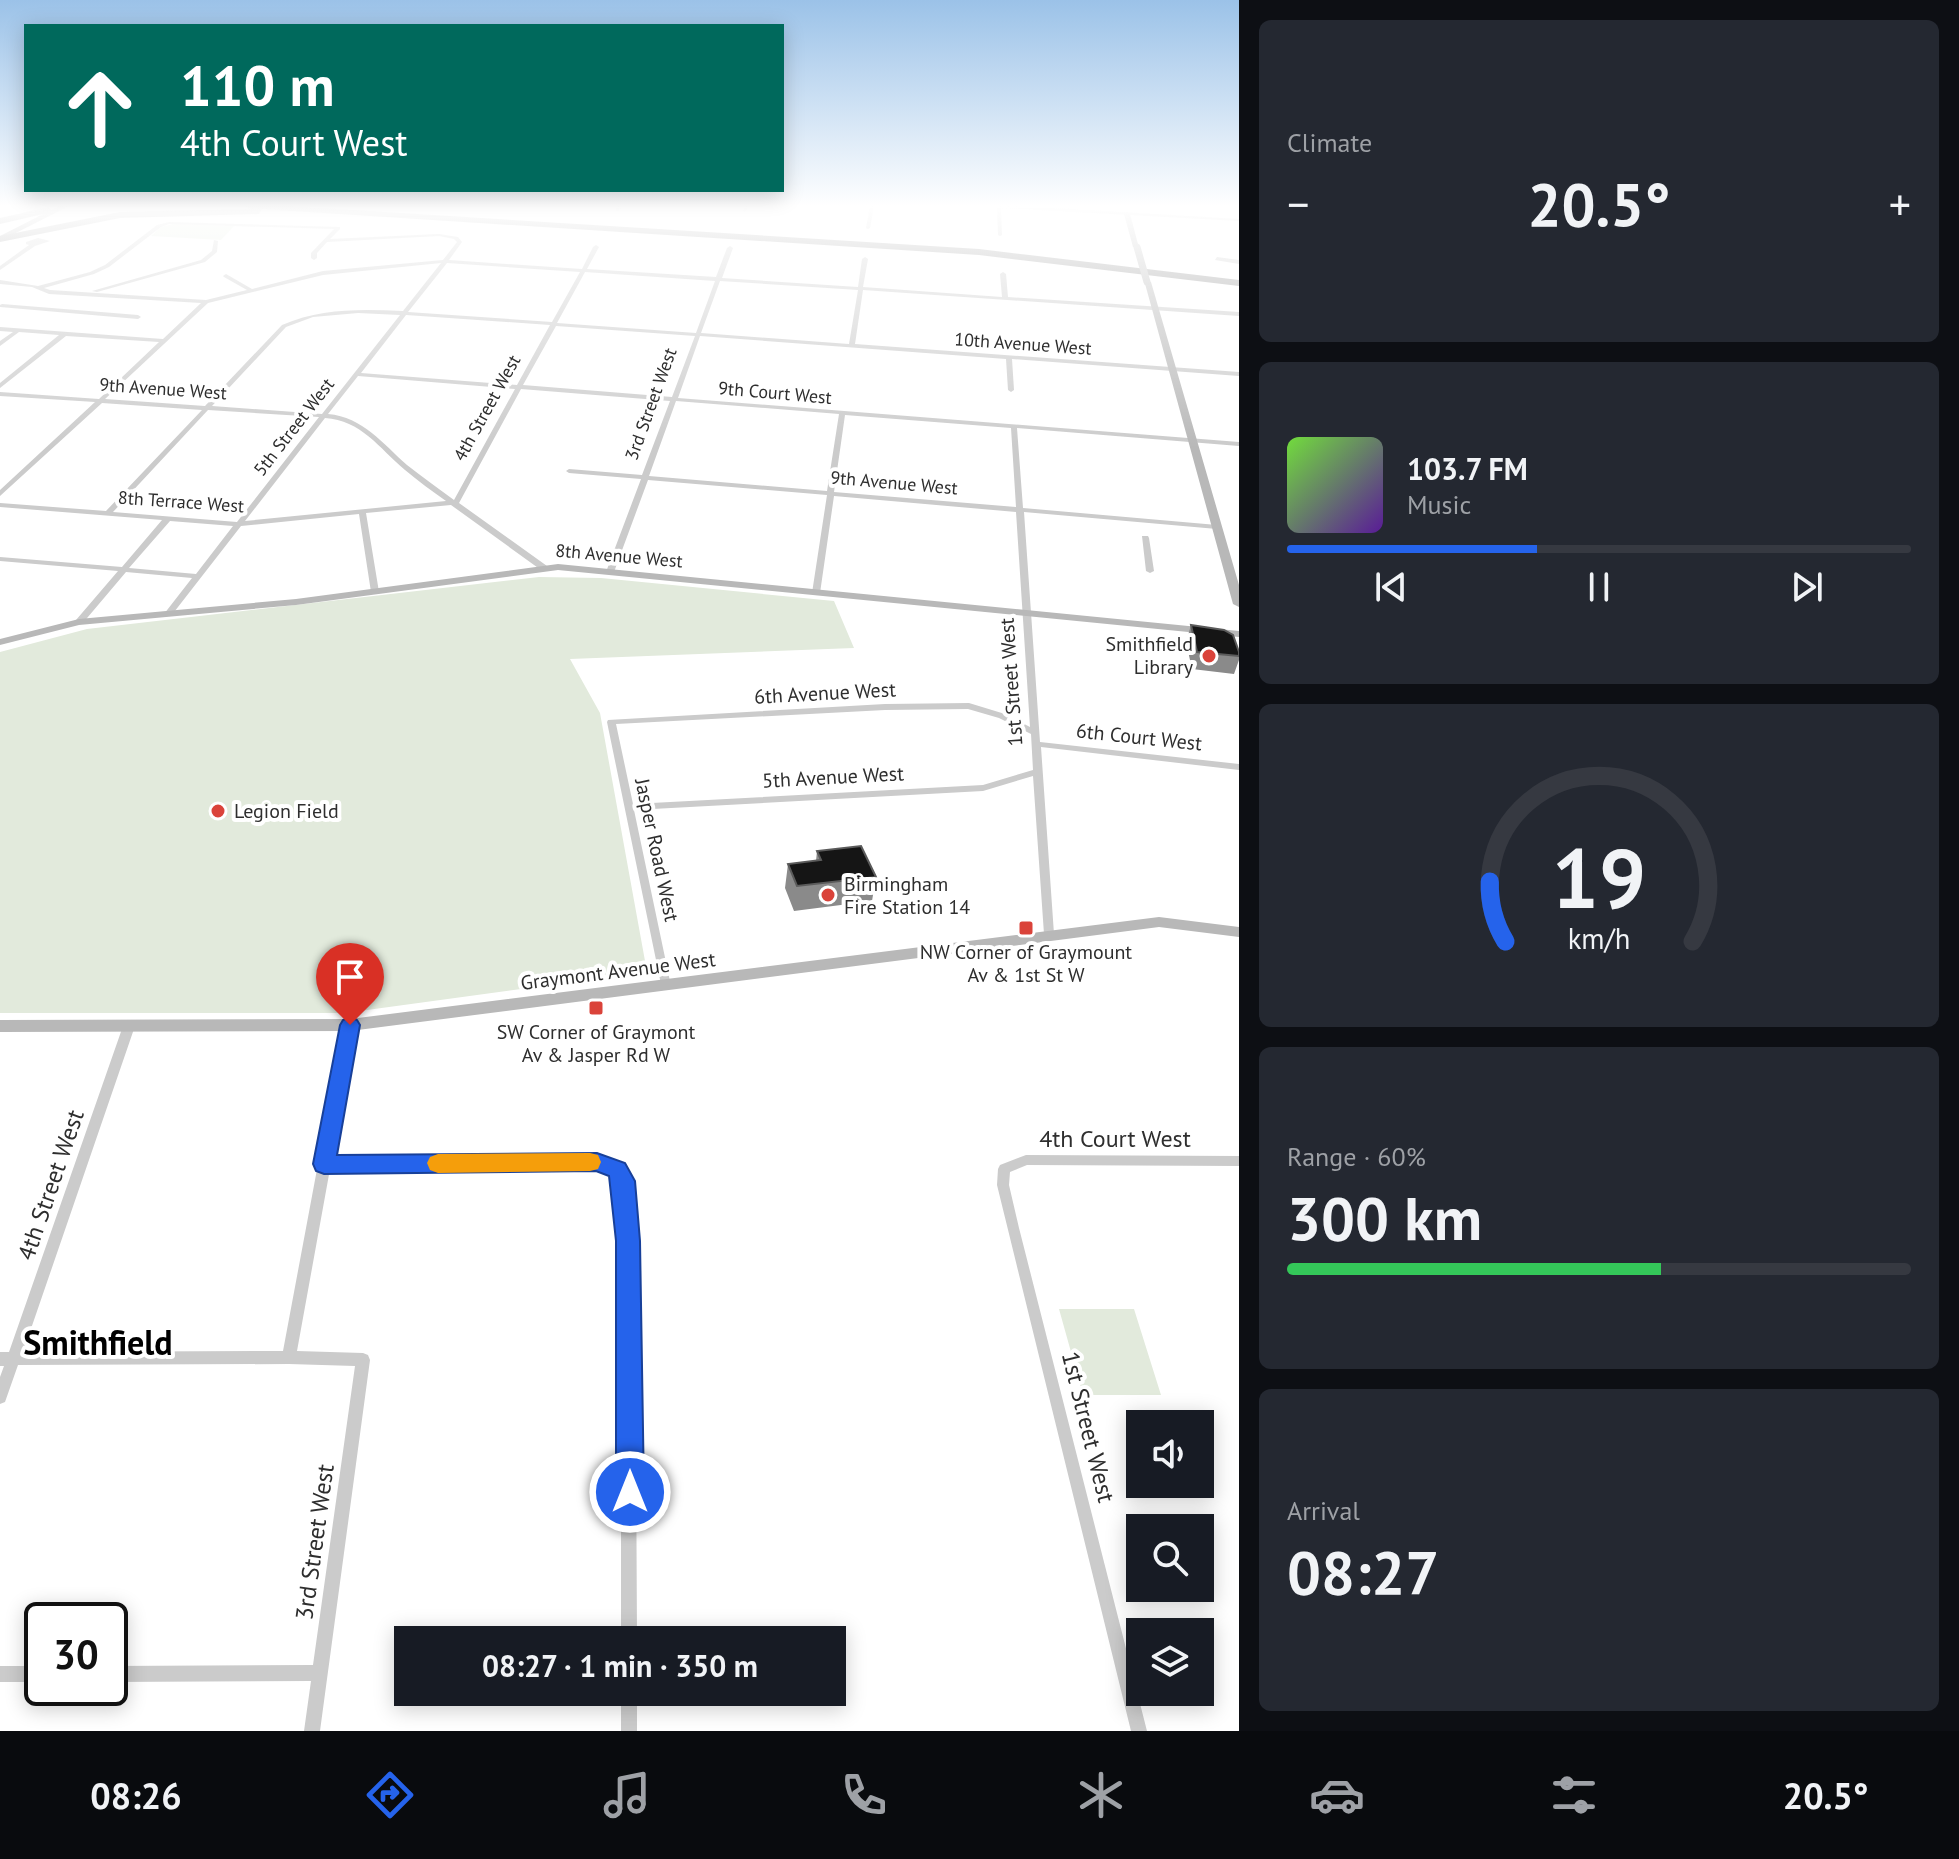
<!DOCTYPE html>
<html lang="en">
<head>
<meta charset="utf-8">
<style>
	:root { --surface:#171b24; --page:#242831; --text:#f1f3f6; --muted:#9ea1a6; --line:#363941; --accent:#2563eb }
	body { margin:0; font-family:"PT Sans",sans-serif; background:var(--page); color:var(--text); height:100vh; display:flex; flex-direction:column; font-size:30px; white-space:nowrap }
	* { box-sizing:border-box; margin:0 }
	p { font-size:26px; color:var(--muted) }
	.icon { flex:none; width:44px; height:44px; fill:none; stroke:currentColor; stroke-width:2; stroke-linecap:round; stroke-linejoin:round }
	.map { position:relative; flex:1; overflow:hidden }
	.sheet { display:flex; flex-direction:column; gap:20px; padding:20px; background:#0d0f14; width:720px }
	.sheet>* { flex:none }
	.banner { position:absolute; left:24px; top:24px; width:760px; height:168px; border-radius:0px; box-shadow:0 4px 20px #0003; background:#00695c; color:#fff; overflow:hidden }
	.buttons { position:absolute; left:1126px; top:1410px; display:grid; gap:16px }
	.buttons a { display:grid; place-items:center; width:88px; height:88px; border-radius:0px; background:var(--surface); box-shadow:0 4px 20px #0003; font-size:40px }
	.speed { position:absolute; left:24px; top:1602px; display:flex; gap:16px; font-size:40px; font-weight:700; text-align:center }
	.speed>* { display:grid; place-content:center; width:104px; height:104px; border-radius:50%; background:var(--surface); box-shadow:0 4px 20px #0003; line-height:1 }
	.speed .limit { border:4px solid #111; border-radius:12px; background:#fff; color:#111 }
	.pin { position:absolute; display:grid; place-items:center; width:68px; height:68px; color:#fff; margin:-82px -34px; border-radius:50% 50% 50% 0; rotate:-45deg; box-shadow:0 0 8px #0007 }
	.pin .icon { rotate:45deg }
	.me { position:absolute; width:88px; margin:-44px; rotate:0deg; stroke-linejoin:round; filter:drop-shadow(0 0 6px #0008) }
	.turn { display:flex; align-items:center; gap:28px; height:168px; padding:0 24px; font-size:36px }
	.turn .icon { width:104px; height:104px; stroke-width:2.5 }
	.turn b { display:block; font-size:56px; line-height:68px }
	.big { font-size:60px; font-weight:700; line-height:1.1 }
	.sheet .tile { flex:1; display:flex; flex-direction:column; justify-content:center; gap:12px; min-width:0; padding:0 28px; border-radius:12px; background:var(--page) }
	.sheet .dial { align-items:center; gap:0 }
	.dial svg { height:208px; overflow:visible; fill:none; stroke:var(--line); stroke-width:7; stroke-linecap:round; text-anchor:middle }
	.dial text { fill:var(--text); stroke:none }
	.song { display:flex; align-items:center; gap:24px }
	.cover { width:96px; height:96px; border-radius:12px; background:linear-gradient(135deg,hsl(100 70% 55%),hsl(270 70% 35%)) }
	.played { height:8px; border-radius:4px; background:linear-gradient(90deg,var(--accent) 40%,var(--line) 40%) }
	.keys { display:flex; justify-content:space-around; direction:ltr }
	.heat { display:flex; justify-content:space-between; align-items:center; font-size:44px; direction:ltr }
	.charge { height:12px; border-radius:6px; background:linear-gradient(90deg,#34c759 60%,var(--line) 0) }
	.trip { position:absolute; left:394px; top:1626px; width:452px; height:80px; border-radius:0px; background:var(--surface); box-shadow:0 4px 20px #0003; font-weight:700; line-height:80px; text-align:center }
	.menu { display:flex; height:128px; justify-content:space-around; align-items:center; background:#090b0e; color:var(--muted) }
	.menu .icon { width:56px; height:56px }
	.menu .active { color:var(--accent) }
	.menu b { font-size:36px; color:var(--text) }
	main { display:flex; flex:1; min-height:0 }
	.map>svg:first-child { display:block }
	.green { fill:#e2eadc }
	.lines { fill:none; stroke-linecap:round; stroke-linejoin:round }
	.street { fill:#cbcbcb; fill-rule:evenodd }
	.secondary { fill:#b8b8b8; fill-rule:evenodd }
	.primary { fill:#a6a6a6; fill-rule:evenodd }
	.highway { fill:#959595; fill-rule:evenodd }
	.secondary-bridge { stroke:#b8b8b8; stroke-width:7 }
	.wall { fill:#8a8a8a }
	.building { fill:#151515; stroke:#5b5b5b; stroke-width:2 }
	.route { fill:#2563eb; stroke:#184099; stroke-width:2 }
	.slow { fill:#f59e0b }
	.poi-dot { fill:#da433a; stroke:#fff; stroke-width:3 }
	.labels { text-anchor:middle; stroke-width:8; stroke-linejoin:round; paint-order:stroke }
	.far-street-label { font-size:18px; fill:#2e2e2e; stroke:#fff }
	.poi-label { font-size:20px; fill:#2e2e2e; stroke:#fff; text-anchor:start }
	.street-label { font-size:20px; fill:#2e2e2e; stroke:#fff }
	.near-street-label { font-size:24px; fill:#2e2e2e; stroke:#fff }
	.near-district-label { font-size:34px; font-weight:bold; fill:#000; stroke:#fff }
</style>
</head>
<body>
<main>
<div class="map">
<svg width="1239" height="1731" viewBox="0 0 1239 1731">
	<rect width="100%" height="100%" fill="#fff"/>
	<path class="green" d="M173 224H180L234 226 221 240 151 236 161 227Z
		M539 577 601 578 834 601 854 648 570 659 600 713 647 972 345 1013H0V652L87 629Z
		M1059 1309H1134L1161 1395H1083Z"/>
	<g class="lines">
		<path class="street" d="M618 206H622L618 211 616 210Z
			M745 206H749L745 212 743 211Z
			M870 206H874L870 228 868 229 866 228Z
			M994 206H1020L1239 219V221L1001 208 1002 235 1000 236 998 235 997 207Z
			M169 222 340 227V229L330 239 439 234 458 237 462 242 449 260 582 269 593 247 596 245 599 247 587 269 716 277 727 248 730 246 733 248 722 278 858 287 862 259 865 257 868 259 863 287 1002 297 1000 274 1003 272 1006 274 1008 297 1239 312V316L863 290 855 344 1239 372V376L1012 359 1014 390 1011 392 1008 390 1006 359 700 336 678 398 1239 442V446L1017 428 1023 508 1217 525 1221 527 1217 529 1024 512 1040 742 1239 764V770L1041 747 1054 934 1053 937H1045L1044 934 1033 776 983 791 634 810 671 986 670 989H662L607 722 608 720 885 704 969 703 1005 714 1030 727 1016 512 834 496 820 593 816 595 812 593 827 495 648 480 614 572 610 574 606 572 641 479 569 473 566 471 569 469 642 475 670 401 521 389 459 503 547 566V570H541L451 505 366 513 379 592 375 594 371 592 359 514 241 526 171 616H168L164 614 192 578 126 572 82 624H76V620L118 571 0 561V557L122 567 162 520 0 507V503L106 511 202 410 102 403 0 496V490L95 402 0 396V392L99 399 159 342 66 336 0 388V383L59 335 19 332 0 346V341L13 332 0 331V327L163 339 201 303 49 294 32 287 0 284V280L38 286 90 272 105 265 157 225ZM169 224 334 229 311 253V258L314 260 317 258V253L327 242 439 236 454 239 457 242 443 260 323 271 252 289 226 274 223 276 224 277 247 290 206 300 50 290 44 288 94 274 109 267 161 227ZM441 263 403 311C361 309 321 308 282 325L205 406 105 399 208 303 323 275ZM447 263 580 272 552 322 408 312ZM585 272 715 281 696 333 557 323ZM720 281 858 290 849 344 701 333ZM358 313 400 315 322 414 212 406 286 327 313 317ZM406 315 550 325 517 385 361 373ZM556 326 695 336 672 397 523 385ZM358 376 515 389 454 500C438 488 422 477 407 465 383 444 363 417 328 414ZM676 401 839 414 827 491 649 476ZM208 410 319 417 237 522 113 512ZM845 415 1011 428 1016 507 834 492ZM325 418C361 420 379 448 405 470 418 481 432 491 446 501L245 521ZM170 521 233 526 196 574 129 568ZM968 709 999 718 1031 734 1033 770 983 785 633 804 616 724 885 710Z
			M38 238 50 241 35 246 0 270V266L29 245 26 244V242Z
			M214 240 218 241 217 252 205 262 97 292 92 291 201 260 212 251Z
			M1217 257 1239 260V264L1215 260Z
			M2 304 138 315 141 317 138 319 0 307V305Z
			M1142 536H1148L1149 538 1154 571 1150 573 1146 571Z
			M350 1021 354 1022 356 1025 332 1159 597 1157 621 1166 629 1181 635 1241 637 1640H621V1241L617 1181 613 1174 596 1167 330 1169 297 1351 363 1353 368 1355 370 1360 320 1731H304L311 1681 110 1682V1666L313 1665 355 1366 289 1364 18 1365 5 1402 0 1404V1377L4 1366H0V1352H9L123 1026 125 1023 129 1022 133 1023 135 1026 23 1352 283 1351 344 1025 346 1022Z
			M1026 1155 1239 1156V1166L1027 1165 1010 1172 1009 1185 1019 1228 1147 1731H1131L997 1185 998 1169 1000 1165Z
			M0 1666H42V1682H0Z
			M621 1692H637V1731H621Z"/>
		<path class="secondary" d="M1127 212 1130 214 1139 248 1133 247 1124 214Z
			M1144 280 1151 282 1239 585V607L1233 604Z
			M558 564 1239 631V637L558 570 296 605 79 625 0 645V639L79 619 296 599Z
			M1159 917 1239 927V937L1159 927 350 1031 0 1032V1020L350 1019Z"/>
		<path class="primary" d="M59 206H69L0 241V236Z"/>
		<path class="highway" d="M244 206H288L979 249 1239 280V286L979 255 262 209 259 214 120 218 0 242V236L120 212 251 209Z
			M49 207 52 212 0 224V218Z"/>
		<path class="secondary-bridge" d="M1137 247 1147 282"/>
	</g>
	<path class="wall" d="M1191 625 1239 652V660L1234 674 1192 669 1186 642Z
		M817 851 876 877 872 901 794 911 785 888 788 864 816 861Z"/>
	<path class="building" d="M1191 625 1224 630 1233 635 1239 652V656L1197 652Z
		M861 846 876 877 797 886 788 864 821 860 817 851Z"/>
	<linearGradient id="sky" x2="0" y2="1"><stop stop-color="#9bc2e8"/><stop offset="0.46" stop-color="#fff"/><stop offset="1" stop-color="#fff" stop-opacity="0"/></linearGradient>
	<rect width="1239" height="448" fill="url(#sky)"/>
	<path class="route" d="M350 1017 357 1020 360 1025 337 1155 597 1153 625 1163 635 1181 640 1241 644 1492 639 1502 630 1506 620 1502 616 1492V1241L609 1176 596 1171 324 1174 316 1171 313 1164 340 1025 343 1020Z"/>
	<path class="slow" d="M590 1153 598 1155 601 1162 598 1169 590 1171 438 1173 430 1170 427 1163 430 1157 438 1154Z"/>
	<g class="poi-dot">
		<circle cx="1209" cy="656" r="8"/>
		<circle cx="218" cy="811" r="8"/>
		<circle cx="828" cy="895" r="8"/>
		<rect x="1018" y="920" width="16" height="16" rx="4"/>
		<rect x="588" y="1000" width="16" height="16" rx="4"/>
	</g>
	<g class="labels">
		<g class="far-street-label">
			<text transform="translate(1023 344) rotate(4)" y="6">10th Avenue West</text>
			<text transform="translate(163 389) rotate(4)" y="6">9th Avenue West</text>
			<text transform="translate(775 393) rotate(5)" y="6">9th Court West</text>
			<text transform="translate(651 404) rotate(-70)" y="6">3rd Street West</text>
			<text transform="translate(487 408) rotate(-61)" y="6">4th Street West</text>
			<text transform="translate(294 427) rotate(-52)" y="6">5th Street West</text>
			<text transform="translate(894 483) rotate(5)" y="6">9th Avenue West</text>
			<text transform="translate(181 502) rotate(4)" y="6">8th Terrace West</text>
			<text transform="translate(619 556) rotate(5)" y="6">8th Avenue West</text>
		</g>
		<g class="poi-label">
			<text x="1193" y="651" text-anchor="end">Smithfield<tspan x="1193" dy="23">Library</tspan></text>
			<text x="234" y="818">Legion Field</text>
			<text x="844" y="891">Birmingham<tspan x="844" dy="23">Fire Station 14</tspan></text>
			<text x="1026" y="959" text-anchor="middle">NW Corner of Graymount<tspan x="1026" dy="23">Av &amp; 1st St W</tspan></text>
			<text x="596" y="1039" text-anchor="middle">SW Corner of Graymont<tspan x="596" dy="23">Av &amp; Jasper Rd W</tspan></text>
		</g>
		<g class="street-label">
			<text transform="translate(1011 682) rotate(-94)" y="7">1st Street West</text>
			<text transform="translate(825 693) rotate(-3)" y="7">6th Avenue West</text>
			<text transform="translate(1139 737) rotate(6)" y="7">6th Court West</text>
			<text transform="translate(833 777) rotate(-3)" y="7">5th Avenue West</text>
			<text transform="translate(657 850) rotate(78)" y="7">Jasper Road West</text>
			<text transform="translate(618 971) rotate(-7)" y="7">Graymont Avenue West</text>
		</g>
		<g class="near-street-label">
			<text x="1115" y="1147">4th Court West</text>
			<text transform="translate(51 1185) rotate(-71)" y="8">4th Street West</text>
			<text transform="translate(1088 1427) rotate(76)" y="8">1st Street West</text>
			<text transform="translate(315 1542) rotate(-82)" y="8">3rd Street West</text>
		</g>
		<g class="near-district-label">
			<text x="98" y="1355">Smithfield</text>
		</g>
	</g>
</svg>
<div class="buttons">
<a><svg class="icon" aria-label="sound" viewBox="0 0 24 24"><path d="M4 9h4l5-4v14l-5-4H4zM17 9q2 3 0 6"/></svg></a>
<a><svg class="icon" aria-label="search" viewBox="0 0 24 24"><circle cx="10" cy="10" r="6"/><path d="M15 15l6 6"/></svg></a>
<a><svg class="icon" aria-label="layers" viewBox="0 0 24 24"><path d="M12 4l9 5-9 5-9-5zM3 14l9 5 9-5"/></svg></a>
</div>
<div class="speed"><div class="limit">30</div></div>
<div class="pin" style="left:350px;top:1025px;background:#d93025"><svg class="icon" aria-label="arrive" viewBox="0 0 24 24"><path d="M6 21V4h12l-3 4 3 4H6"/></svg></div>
<svg class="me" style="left:630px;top:1492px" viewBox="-20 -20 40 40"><circle r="17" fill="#2563eb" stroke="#fff" stroke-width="3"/><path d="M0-11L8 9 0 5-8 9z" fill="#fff"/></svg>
<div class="trip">08:27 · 1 min · 350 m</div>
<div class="banner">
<div class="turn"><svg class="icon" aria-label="ahead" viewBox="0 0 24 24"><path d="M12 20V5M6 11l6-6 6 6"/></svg><div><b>110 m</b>4th Court West</div></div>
</div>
</div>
<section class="sheet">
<div class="tile"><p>Climate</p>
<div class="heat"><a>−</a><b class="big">20.5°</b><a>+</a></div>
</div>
<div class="tile">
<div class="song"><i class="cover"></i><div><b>103.7 FM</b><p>Music</p></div></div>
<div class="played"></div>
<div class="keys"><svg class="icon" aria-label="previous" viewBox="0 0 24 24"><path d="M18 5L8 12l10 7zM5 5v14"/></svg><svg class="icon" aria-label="pause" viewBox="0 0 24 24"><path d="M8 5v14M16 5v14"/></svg><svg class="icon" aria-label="next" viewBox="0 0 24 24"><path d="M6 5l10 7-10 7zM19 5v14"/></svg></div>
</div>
<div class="tile dial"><svg viewBox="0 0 100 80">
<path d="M14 69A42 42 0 1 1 86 69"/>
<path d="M14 69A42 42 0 0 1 8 46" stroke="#2563eb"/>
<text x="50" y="56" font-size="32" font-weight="700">19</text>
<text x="50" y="72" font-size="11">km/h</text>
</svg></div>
<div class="tile"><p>Range · 60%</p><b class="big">300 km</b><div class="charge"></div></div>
<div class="tile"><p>Arrival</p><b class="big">08:27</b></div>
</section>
</main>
<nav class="menu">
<b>08:26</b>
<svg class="icon active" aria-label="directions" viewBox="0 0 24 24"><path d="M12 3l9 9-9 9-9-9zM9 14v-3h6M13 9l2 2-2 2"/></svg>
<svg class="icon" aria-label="music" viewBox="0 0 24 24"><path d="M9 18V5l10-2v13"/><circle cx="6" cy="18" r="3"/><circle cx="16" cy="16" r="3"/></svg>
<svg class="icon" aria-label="phone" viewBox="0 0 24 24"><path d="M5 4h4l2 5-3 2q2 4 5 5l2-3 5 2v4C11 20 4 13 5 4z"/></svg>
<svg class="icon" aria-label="climate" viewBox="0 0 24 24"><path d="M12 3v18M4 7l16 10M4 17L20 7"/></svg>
<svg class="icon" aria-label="car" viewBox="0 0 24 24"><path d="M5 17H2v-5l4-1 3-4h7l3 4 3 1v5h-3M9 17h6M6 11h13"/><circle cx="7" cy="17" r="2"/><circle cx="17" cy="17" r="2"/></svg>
<svg class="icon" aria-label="filters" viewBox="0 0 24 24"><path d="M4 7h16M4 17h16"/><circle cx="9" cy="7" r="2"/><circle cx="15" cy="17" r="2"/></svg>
<b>20.5°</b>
</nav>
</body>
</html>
